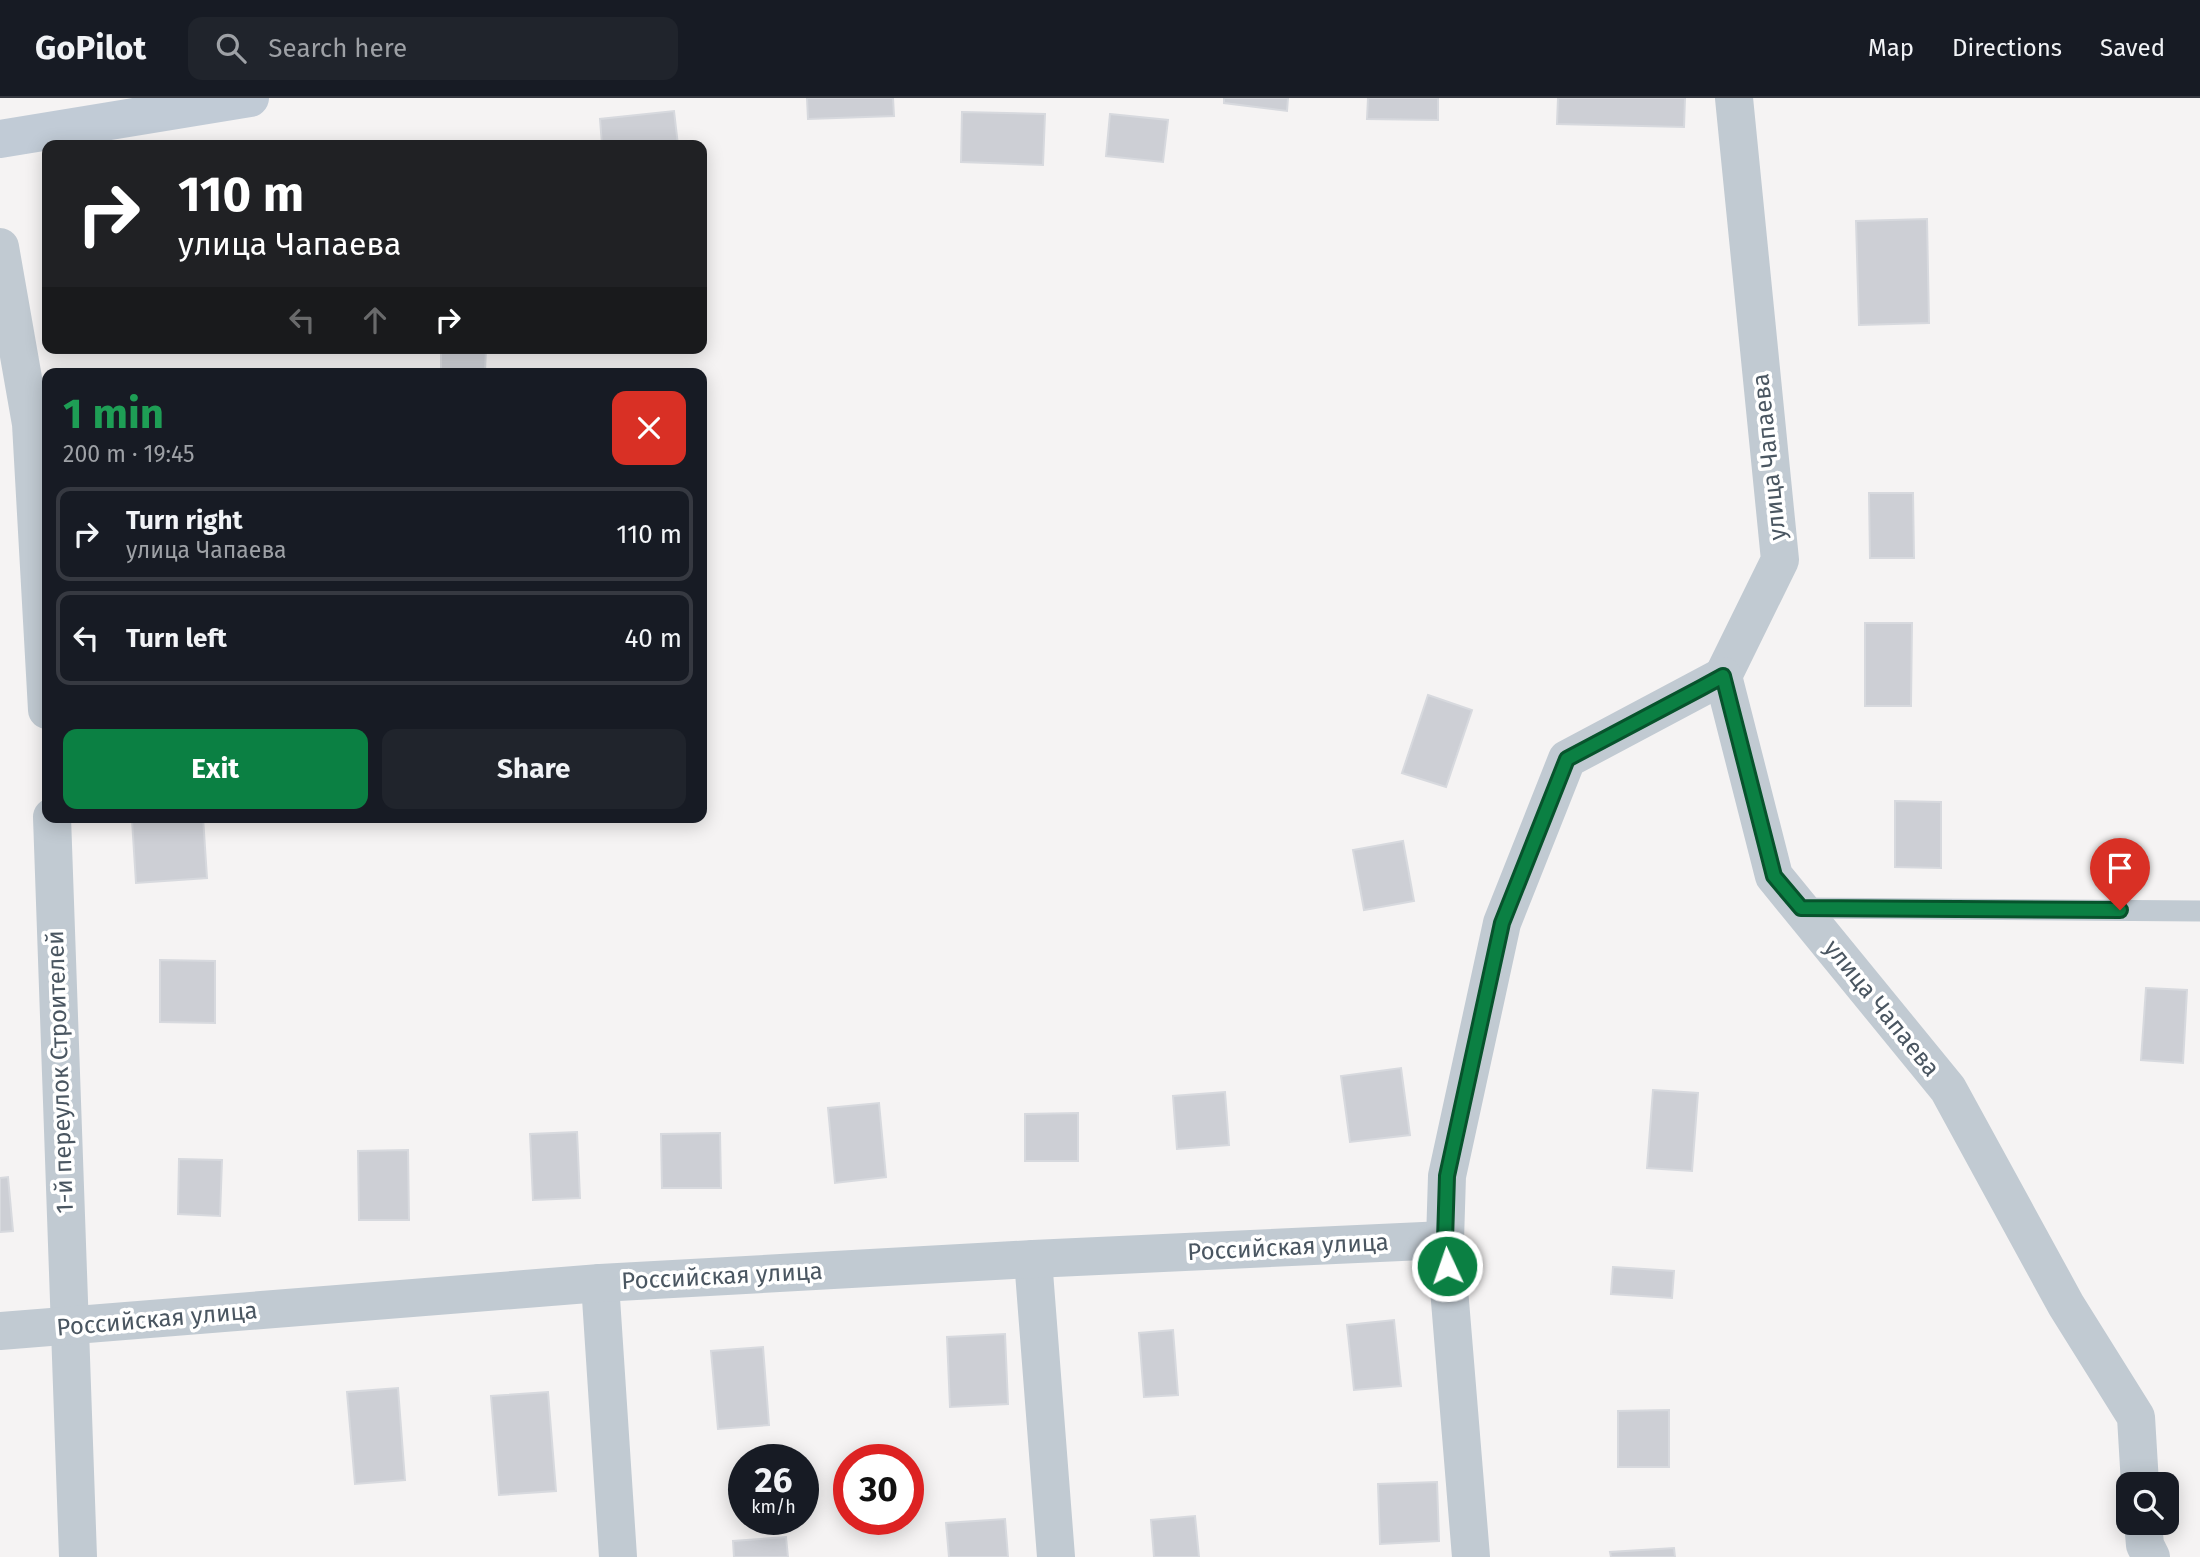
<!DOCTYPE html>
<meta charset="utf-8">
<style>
:root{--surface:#171b24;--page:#20242c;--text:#f1f3f6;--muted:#9ea1a6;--line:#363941;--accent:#0b8043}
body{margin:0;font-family:"Fira Sans",sans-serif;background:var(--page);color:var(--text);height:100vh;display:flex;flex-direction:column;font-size:26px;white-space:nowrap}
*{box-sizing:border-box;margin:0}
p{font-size:23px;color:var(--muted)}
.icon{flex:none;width:38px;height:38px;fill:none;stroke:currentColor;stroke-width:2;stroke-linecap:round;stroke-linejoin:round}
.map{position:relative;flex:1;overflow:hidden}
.panel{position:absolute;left:42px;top:270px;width:665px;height:455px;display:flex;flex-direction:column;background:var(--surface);border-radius:14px;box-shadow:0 4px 18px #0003}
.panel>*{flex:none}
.hud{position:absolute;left:42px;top:42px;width:665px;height:214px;border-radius:14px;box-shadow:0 4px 18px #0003;background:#202124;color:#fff;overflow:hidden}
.tools{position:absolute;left:2116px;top:1374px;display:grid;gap:14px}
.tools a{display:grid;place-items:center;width:63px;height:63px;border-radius:14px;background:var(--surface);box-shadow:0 4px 18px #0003;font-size:35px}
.speed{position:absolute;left:728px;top:1346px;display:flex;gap:14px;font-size:35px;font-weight:700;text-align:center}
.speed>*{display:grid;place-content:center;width:91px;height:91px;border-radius:50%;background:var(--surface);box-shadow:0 4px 18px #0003;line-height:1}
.speed small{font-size:18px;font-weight:400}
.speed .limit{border:10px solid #d22;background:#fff;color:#111}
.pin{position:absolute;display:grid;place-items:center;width:60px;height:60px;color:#fff;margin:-72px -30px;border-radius:50% 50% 50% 0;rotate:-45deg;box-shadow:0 0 7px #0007}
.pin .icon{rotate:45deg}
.me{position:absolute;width:77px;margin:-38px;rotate:357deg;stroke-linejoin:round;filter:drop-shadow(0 0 5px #0008)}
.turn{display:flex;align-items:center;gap:24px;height:147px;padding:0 21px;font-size:32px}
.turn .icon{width:91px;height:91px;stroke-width:2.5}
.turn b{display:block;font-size:49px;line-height:60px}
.lanes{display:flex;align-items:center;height:66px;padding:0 21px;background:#0003;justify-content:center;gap:35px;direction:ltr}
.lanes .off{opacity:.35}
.round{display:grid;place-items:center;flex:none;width:74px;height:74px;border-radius:14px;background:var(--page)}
.headline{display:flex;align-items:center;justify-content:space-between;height:119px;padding:0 21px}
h1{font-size:42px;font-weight:700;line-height:52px;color:#1e9e55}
.action{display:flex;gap:14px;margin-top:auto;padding:14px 21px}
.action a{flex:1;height:80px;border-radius:14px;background:var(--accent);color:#fff;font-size:28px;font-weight:700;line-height:80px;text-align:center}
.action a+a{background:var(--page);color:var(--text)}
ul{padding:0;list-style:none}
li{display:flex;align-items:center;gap:21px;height:94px;margin:0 14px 10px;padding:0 7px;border:4px solid var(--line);border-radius:14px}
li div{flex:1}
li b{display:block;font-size:26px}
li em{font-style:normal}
header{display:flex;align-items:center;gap:42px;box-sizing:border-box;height:98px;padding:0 35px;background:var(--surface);border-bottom:2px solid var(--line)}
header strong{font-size:33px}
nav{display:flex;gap:38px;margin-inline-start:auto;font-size:24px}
.search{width:490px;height:63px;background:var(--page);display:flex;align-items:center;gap:18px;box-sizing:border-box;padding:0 24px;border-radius:14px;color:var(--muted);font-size:26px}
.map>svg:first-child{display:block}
.building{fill:#cdcfd5;stroke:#d7d9de;stroke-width:2}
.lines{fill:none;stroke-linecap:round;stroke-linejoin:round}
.lane{stroke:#c1cad2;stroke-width:21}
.street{stroke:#c1cad2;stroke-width:38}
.secondary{stroke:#c1cbd6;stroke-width:38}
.route-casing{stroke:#07532c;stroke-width:18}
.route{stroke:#0b8043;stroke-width:12}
.labels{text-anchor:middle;stroke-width:7;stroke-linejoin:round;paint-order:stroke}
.street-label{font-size:24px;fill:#4a5661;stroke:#fff}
</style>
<header>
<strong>GoPilot</strong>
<div class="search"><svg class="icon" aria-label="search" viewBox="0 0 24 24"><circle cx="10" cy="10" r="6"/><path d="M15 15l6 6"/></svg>Search here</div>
<nav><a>Map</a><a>Directions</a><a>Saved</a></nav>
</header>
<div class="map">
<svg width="2200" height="1459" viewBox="0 0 2200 1459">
<rect width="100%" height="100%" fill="#f5f3f3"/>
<g class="building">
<polygon points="807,0 893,0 894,18 808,21"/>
<polygon points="1224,0 1288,0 1287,13 1224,5"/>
<polygon points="1368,0 1438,0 1438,22 1367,21"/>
<polygon points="1558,0 1685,0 1684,29 1557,26"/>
<polygon points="674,13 678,47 602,47 600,21"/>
<polygon points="962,14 1045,16 1043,67 961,64"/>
<polygon points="1110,16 1168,22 1163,64 1106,58"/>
<polygon points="1927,121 1929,225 1859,227 1856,123"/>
<polygon points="134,250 199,250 199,255 134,253"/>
<polygon points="441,250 486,250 485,275 441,275"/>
<polygon points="1869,395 1913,395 1914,460 1870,460"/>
<polygon points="1865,525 1912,525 1911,608 1865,608"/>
<polygon points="1428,597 1472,612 1446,689 1402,675"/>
<polygon points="1895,703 1941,704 1941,770 1895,769"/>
<polygon points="160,719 203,719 207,780 136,785 132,722"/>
<polygon points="1403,743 1414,803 1364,812 1353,752"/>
<polygon points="160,862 215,863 215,925 160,924"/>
<polygon points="2146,890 2187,892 2183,965 2141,962"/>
<polygon points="1401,970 1410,1037 1350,1044 1341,978"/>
<polygon points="1653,992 1698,995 1692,1073 1647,1070"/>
<polygon points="1225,994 1229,1047 1177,1051 1173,998"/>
<polygon points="879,1005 886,1079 835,1085 828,1010"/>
<polygon points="1078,1015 1078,1063 1025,1063 1025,1016"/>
<polygon points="577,1034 580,1100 533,1102 530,1036"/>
<polygon points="720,1035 721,1090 662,1090 661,1036"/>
<polygon points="408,1052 409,1122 359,1122 358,1053"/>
<polygon points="179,1061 222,1062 220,1118 178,1116"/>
<polygon points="8,1079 13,1133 0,1134 0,1080"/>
<polygon points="1613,1169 1674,1173 1672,1200 1611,1196"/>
<polygon points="1394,1222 1401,1288 1354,1292 1347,1227"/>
<polygon points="1173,1232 1178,1297 1144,1299 1139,1235"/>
<polygon points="1005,1236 1008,1306 950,1309 947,1239"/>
<polygon points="763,1249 769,1327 718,1331 711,1253"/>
<polygon points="398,1290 405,1382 355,1386 347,1294"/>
<polygon points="548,1294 556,1393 499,1397 491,1298"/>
<polygon points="1669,1312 1669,1369 1618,1369 1618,1313"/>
<polygon points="1437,1384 1439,1443 1380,1446 1378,1386"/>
<polygon points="1195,1418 1199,1459 1154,1459 1151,1422"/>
<polygon points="1005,1421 1008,1459 949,1459 946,1425"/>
<polygon points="786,1439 788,1459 734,1459 733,1443"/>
<polygon points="1674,1450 1675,1459 1611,1459 1610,1454"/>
</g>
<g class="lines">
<polyline class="lane" points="1801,810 2200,813"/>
<g class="street">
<polyline points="1734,0 1780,462 1723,578 1774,778 1948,991 2066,1207 2136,1319 2140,1386"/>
<polyline points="0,149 31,326 47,612"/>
<polyline points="52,719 78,1459"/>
<polyline points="1033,1161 1056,1459"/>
<polyline points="600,1185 618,1459"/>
<polyline points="0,1233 600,1185 1033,1161 1445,1142"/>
<polyline points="2143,1424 2145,1447 2151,1459"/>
<polyline points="1471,1459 1445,1142 1447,1078 1502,825 1567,661 1723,578"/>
</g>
<polyline class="secondary" points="0,41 250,0"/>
</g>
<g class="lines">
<g class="route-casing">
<polyline id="route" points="1447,1168 1445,1142 1447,1078 1502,825 1567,661 1701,590 1723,578 1774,778 1801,810 2120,812"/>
</g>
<use href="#route" class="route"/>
</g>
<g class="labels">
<g class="street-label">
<text transform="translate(1769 359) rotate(-96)" y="8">улица Чапаева</text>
<text transform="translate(1882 910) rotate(51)" y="8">улица Чапаева</text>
<text transform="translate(60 974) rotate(-92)" y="8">1-й переулок Строителей</text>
<text transform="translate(1288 1149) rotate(-3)" y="8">Российская улица</text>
<text transform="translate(722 1178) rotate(-3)" y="8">Российская улица</text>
<text transform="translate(157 1221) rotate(-5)" y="8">Российская улица</text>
</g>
</g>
</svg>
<div class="tools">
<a><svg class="icon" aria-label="search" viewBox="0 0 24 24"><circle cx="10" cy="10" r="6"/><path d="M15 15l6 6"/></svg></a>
</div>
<div class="speed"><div>26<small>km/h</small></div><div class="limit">30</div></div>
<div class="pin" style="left:2120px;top:812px;background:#d93025"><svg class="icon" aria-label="arrive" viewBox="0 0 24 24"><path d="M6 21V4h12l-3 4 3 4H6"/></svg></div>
<svg class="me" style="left:1447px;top:1168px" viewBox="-20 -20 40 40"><circle r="17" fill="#0b8043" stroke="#fff" stroke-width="3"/><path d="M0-11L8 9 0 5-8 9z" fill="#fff"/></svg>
<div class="hud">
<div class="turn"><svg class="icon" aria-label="right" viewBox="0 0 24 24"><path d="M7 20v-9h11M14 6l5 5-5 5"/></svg><div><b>110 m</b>улица Чапаева</div></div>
<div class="lanes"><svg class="icon off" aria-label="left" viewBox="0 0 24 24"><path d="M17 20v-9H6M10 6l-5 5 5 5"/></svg><svg class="icon off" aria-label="ahead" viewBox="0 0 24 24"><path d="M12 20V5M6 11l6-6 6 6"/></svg><svg class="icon" aria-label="right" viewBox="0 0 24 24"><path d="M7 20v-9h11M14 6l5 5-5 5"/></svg></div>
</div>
<section class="panel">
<div class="headline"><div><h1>1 min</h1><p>200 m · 19:45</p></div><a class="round" style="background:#d93025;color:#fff"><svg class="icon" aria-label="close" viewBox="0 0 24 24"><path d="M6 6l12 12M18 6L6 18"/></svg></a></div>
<ul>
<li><svg class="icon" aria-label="right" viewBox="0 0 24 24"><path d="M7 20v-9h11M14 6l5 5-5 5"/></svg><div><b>Turn right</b><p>улица Чапаева</p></div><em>110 m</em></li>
<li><svg class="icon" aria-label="left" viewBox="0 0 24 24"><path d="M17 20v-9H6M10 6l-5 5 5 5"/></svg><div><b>Turn left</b></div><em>40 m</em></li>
</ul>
<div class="action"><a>Exit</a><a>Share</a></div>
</section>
</div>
